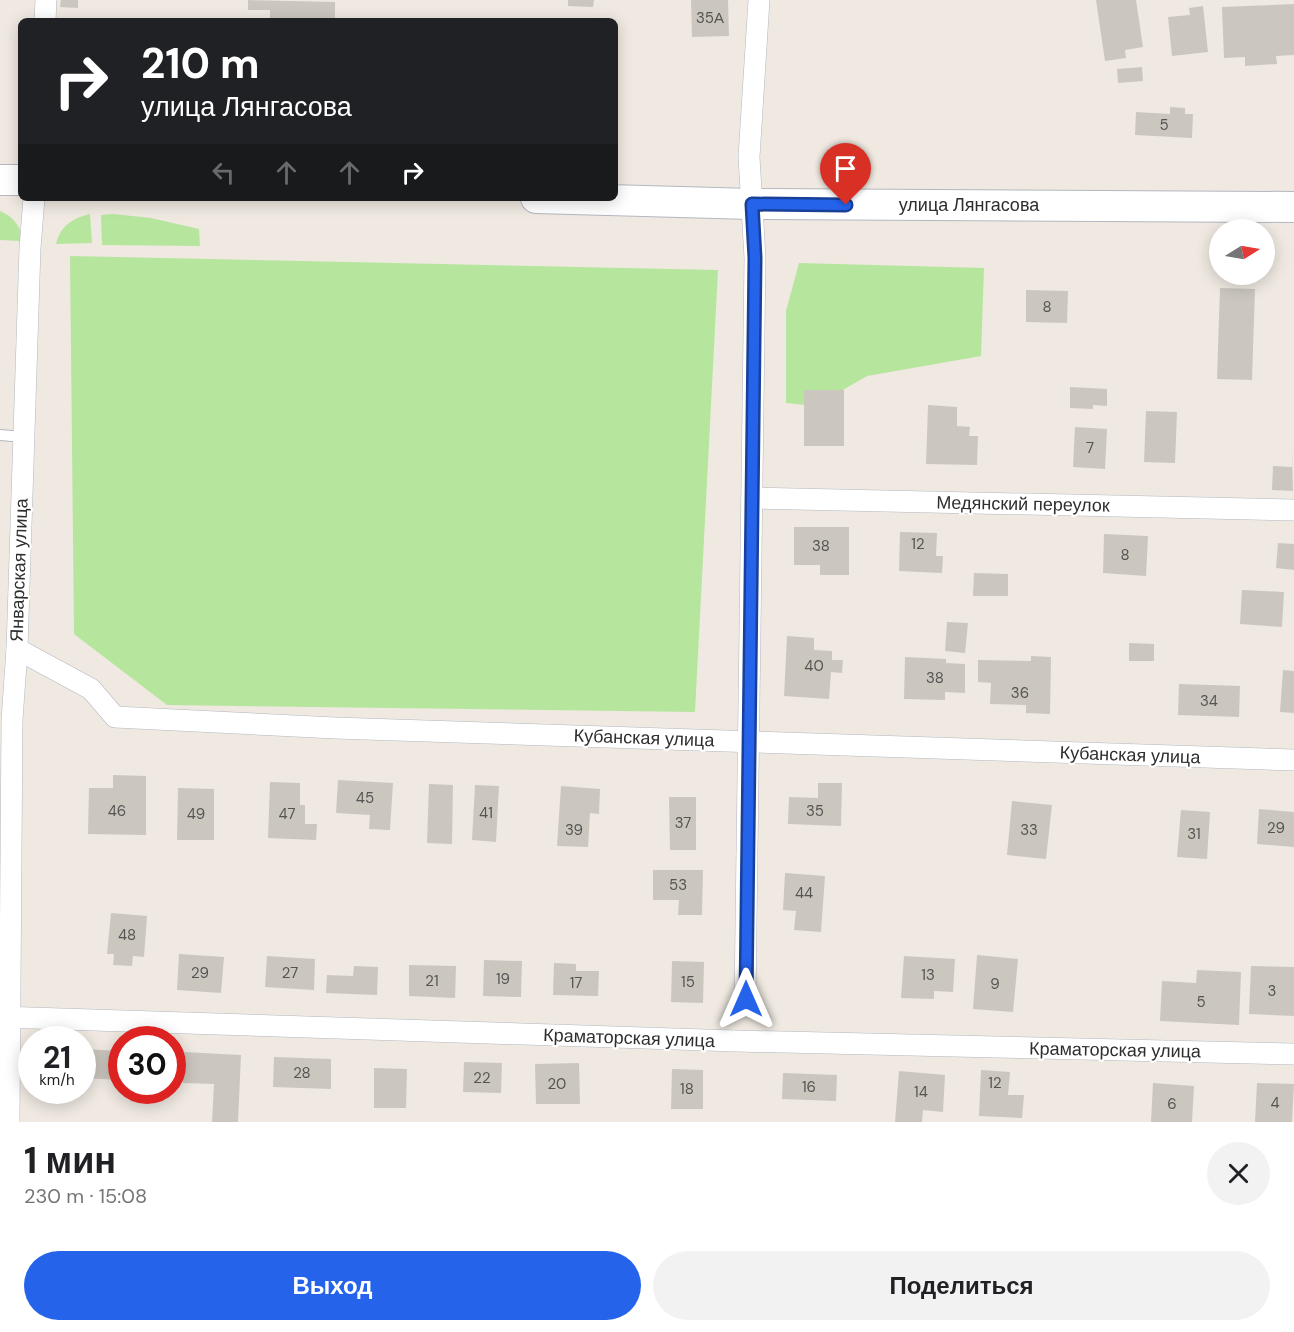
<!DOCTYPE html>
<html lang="ru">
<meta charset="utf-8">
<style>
:root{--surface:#fff;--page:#f2f2f2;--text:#202124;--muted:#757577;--accent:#2563eb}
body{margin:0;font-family:"DM Sans",sans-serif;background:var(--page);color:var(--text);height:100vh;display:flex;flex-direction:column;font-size:22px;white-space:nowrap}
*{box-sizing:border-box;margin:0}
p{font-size:20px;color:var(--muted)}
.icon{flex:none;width:33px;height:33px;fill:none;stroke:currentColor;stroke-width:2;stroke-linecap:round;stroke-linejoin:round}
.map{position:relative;height:1122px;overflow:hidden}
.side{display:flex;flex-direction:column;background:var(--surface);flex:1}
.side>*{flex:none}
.banner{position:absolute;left:18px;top:18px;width:600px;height:183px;border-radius:9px;box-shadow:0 3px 15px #0003;background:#202124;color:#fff;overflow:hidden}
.needle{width:39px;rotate:79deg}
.buttons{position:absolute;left:1209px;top:219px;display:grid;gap:12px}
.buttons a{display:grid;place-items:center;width:66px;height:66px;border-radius:50%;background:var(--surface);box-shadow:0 3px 15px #0003;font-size:30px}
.speed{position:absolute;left:18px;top:1026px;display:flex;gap:12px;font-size:30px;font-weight:700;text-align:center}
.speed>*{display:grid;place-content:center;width:78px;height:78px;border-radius:50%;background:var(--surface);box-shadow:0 3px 15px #0003;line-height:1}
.speed small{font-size:15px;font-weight:400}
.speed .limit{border:9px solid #d22;background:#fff;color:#111}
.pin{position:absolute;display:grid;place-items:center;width:51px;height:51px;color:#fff;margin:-62px -26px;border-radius:50% 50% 50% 0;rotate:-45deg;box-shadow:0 0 6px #0007}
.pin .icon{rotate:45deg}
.me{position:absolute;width:66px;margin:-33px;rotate:0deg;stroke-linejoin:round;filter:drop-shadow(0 0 4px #0008)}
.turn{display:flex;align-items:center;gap:21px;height:126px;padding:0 24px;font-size:27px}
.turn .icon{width:78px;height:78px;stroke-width:2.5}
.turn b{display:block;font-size:42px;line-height:51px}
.lanes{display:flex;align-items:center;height:57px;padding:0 24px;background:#0003;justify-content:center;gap:30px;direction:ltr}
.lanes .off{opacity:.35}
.round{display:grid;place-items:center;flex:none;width:63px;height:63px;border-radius:32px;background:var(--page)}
.headline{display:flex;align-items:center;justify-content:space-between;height:102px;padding:0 24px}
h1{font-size:36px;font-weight:700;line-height:45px}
.action{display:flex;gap:12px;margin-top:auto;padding:12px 24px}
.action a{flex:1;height:69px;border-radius:36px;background:var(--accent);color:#fff;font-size:24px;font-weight:700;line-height:69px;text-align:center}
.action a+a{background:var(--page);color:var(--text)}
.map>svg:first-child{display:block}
.green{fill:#b6e59e}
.building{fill:#cbc7bf}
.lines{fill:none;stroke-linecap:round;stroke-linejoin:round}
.service-casing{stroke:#b4b7c1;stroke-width:12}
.minor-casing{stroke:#b4b7c1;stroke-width:22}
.secondary-casing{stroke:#b4b7c1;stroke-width:32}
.service{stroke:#fff;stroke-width:10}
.minor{stroke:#fff;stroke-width:21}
.secondary{stroke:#fff;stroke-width:30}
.route-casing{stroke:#184099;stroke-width:15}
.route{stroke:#2563eb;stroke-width:10}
.labels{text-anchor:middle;stroke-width:4.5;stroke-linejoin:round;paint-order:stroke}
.number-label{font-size:15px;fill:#555452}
.street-label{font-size:18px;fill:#2e2e2e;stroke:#fff}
</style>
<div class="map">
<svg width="1294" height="1122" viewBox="0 0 1294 1122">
<rect width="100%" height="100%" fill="#efe9e1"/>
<g class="green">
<path d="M0,211c12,5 23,16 21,30l-21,-1z"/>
<path d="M90,214l2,29 -36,1c4,-18 17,-26 34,-30z"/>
<polygon points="113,214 151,218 199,229 200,246 102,245 101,215"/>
<polygon points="70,256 718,270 695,712 167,705 74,634"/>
<polygon points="799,263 984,268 981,356 867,376 815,406 786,403 786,311"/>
</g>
<g class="building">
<polygon points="61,0 78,0 78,8 60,7"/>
<polygon points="248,0 335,2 335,21 270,21 270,10 248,10"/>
<polygon points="568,0 594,0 593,7 568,6"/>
<polygon points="691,0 728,0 729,36 692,37"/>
<polygon points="1096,0 1136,0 1143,47 1125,50 1126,58 1105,61"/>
<polygon points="1294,4 1294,55 1276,56 1277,64 1245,66 1245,57 1224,58 1222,7"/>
<polygon points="1203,6 1208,52 1172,56 1168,17 1190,15 1189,8"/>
<polygon points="1142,67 1143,81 1118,83 1117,69"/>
<polygon points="1170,107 1185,108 1185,114 1193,114 1192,138 1135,135 1136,112 1170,114"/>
<polygon points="1220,288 1255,289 1252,380 1217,379"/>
<polygon points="1026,290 1068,291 1067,323 1026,322"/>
<polygon points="1070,387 1107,389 1107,406 1093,405 1093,409 1070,408"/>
<rect x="804" y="390" width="40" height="56"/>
<polygon points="928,405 957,407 957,426 970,427 969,436 978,436 977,465 926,464"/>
<polygon points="1146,411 1177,412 1175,463 1144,462"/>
<polygon points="1075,427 1107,429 1105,469 1073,467"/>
<polygon points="1292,454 1293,491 1272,490 1273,466 1292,467"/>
<polygon points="794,527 849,527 849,575 820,575 820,565 794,565"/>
<polygon points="900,532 937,533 936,556 943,556 942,573 899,571"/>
<polygon points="1104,534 1148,536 1146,576 1103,573"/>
<polygon points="1278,543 1294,544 1294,570 1276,568"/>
<polygon points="974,573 1008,574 1008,596 973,596"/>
<polygon points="1242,590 1284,592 1282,627 1240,624"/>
<polygon points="947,622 968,623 965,653 945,651"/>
<polygon points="787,636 814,638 814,650 832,651 832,660 843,660 842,673 831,672 829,699 784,696"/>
<polygon points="1129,643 1154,644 1154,661 1129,661"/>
<polygon points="1031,656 1051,657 1050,714 1026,713 1026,705 990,704 991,683 978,682 978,660 1031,661"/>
<polygon points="905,657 946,659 946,663 965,664 965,693 945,692 945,700 904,699"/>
<polygon points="1283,670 1294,671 1294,713 1280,712"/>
<polygon points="1179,684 1240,686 1239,717 1178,715"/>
<polygon points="113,775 146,776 146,835 88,834 89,788 113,788"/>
<polygon points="338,780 393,783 390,830 369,829 370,815 336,813"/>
<polygon points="270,782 300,783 300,805 305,805 305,824 317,824 316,840 268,838"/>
<polygon points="818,783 842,783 841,826 788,824 789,797 818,798"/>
<polygon points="429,784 453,785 452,844 427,843"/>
<polygon points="475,785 499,786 496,842 472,840"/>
<polygon points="561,786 600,789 599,814 590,813 588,847 557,846"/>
<polygon points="178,788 214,789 214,840 177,840"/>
<polygon points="669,797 696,797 696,850 670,850"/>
<polygon points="1012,801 1052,805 1046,859 1007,855"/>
<polygon points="1259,809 1294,812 1294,847 1257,844"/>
<polygon points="1181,810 1210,812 1207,859 1177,857"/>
<polygon points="653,870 703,870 702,915 678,915 679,900 653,900"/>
<polygon points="785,873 825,876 821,932 794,930 796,911 783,910"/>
<polygon points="111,913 147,916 144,957 133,956 132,966 113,965 114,954 107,954"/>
<polygon points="179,954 224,957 221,993 177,990"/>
<polygon points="977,955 1018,959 1013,1012 973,1009"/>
<polygon points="267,956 315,959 314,990 265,987"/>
<polygon points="904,956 955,959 953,992 934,991 934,999 901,998"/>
<polygon points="484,960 522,961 521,997 483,996"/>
<polygon points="672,961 704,962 703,1003 671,1002"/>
<polygon points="554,963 576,964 576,971 599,971 598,996 553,995"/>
<polygon points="409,965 456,966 455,998 409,996"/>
<polygon points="354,966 378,967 377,995 326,993 327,975 353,976"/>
<polygon points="1251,966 1294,967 1294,1016 1249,1014"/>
<polygon points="1197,970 1241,972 1239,1025 1160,1021 1162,981 1196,983"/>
<polygon points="82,1049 122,1051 122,1080 82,1078"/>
<polygon points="184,1052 241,1055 238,1122 212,1122 214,1084 183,1083"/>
<polygon points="274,1057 331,1059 331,1089 273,1087"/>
<polygon points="464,1062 502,1063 501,1093 463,1092"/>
<polygon points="579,1063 580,1104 536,1104 535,1064"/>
<polygon points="374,1068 407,1069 406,1108 374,1108"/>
<polygon points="672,1069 703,1070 703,1109 671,1109"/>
<polygon points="981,1070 1010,1072 1008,1095 1024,1095 1022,1118 979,1116"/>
<polygon points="899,1071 945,1075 943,1112 923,1110 922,1122 895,1122"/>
<polygon points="783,1073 837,1075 836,1101 782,1099"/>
<polygon points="1153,1083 1194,1086 1192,1122 1151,1122"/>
<polygon points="1257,1083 1294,1084 1292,1122 1255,1122"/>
</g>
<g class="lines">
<g class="service-casing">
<polyline id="service" points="0,435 23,437"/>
</g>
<g class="minor-casing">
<g id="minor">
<polyline points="45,21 46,0"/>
<polyline points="752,498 1294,510"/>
<polyline points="17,649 91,689 115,717 335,728 1294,760"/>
<polyline points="745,999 755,258 749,157 759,0"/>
<polyline points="0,1017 736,1041 1294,1054"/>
<polyline points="9,1122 12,720 17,649 30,248 34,198"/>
</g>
</g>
<g class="secondary-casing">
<g id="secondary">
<polyline points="0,180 21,180"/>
<polyline points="536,198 752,204 1294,207"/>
</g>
</g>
<use href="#service" class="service"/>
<use href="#minor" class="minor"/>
<use href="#secondary" class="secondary"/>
</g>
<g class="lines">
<g class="route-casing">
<polyline id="route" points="746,999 755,258 752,204 846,205"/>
</g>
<use href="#route" class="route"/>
</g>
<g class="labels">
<g class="number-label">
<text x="710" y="23">35А</text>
<text x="1164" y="130">5</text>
<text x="1047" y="312">8</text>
<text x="1090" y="453">7</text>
<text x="918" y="549">12</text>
<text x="821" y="551">38</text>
<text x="1125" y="560">8</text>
<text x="814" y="671">40</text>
<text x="935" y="683">38</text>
<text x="1020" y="698">36</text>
<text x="1209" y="706">34</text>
<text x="365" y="803">45</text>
<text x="117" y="816">46</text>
<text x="815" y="816">35</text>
<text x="486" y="818">41</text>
<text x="196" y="819">49</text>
<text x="287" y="819">47</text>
<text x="683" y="828">37</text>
<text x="1276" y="833">29</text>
<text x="574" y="835">39</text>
<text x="1029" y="835">33</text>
<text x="1194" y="839">31</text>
<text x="678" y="890">53</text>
<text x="804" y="898">44</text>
<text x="127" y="940">48</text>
<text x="200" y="978">29</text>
<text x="290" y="978">27</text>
<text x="928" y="980">13</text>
<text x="503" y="984">19</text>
<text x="432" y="986">21</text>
<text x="688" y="987">15</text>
<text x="576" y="988">17</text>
<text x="995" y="989">9</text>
<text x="1272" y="996">3</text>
<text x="1201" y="1007">5</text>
<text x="302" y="1078">28</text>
<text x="482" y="1083">22</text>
<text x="995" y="1088">12</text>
<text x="557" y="1089">20</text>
<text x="809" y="1092">16</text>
<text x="687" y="1094">18</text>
<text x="921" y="1097">14</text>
<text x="1275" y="1108">4</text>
<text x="1172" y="1109">6</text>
</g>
<g class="street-label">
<text x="969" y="211">улица Лянгасова</text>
<text transform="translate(1023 504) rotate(1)" y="6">Медянский переулок</text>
<text transform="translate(19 570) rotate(-88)" y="6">Январская улица</text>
<text transform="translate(644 738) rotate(2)" y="6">Кубанская улица</text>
<text transform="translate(1130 755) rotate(2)" y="6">Кубанская улица</text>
<text transform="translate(629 1038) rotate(2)" y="6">Краматорская улица</text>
<text transform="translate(1115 1050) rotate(1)" y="6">Краматорская улица</text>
</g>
</g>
</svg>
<div class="buttons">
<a><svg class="needle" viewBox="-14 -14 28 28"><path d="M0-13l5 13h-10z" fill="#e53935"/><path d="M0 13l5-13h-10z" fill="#757577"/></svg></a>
</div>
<div class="speed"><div>21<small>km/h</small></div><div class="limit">30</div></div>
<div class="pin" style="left:846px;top:205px;background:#d93025"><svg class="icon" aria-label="arrive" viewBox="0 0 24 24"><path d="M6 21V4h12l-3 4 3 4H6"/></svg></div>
<svg class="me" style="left:746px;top:999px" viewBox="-20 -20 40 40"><path d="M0-17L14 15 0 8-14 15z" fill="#2563eb" stroke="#fff" stroke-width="4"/></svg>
<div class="banner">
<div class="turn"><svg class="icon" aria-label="right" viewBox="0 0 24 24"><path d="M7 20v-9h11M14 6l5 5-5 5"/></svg><div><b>210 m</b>улица Лянгасова</div></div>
<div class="lanes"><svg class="icon off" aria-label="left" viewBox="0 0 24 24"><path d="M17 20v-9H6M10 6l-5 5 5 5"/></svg><svg class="icon off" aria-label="ahead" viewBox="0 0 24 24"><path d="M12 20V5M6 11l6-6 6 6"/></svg><svg class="icon off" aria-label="ahead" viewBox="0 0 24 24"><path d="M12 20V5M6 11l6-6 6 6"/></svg><svg class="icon" aria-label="right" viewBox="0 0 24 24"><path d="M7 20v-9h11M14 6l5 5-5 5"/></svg></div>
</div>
</div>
<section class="side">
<div class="headline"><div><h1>1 мин</h1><p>230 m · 15:08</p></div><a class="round"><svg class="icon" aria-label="close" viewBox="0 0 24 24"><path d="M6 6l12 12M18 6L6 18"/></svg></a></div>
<div class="action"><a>Выход</a><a>Поделиться</a></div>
</section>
